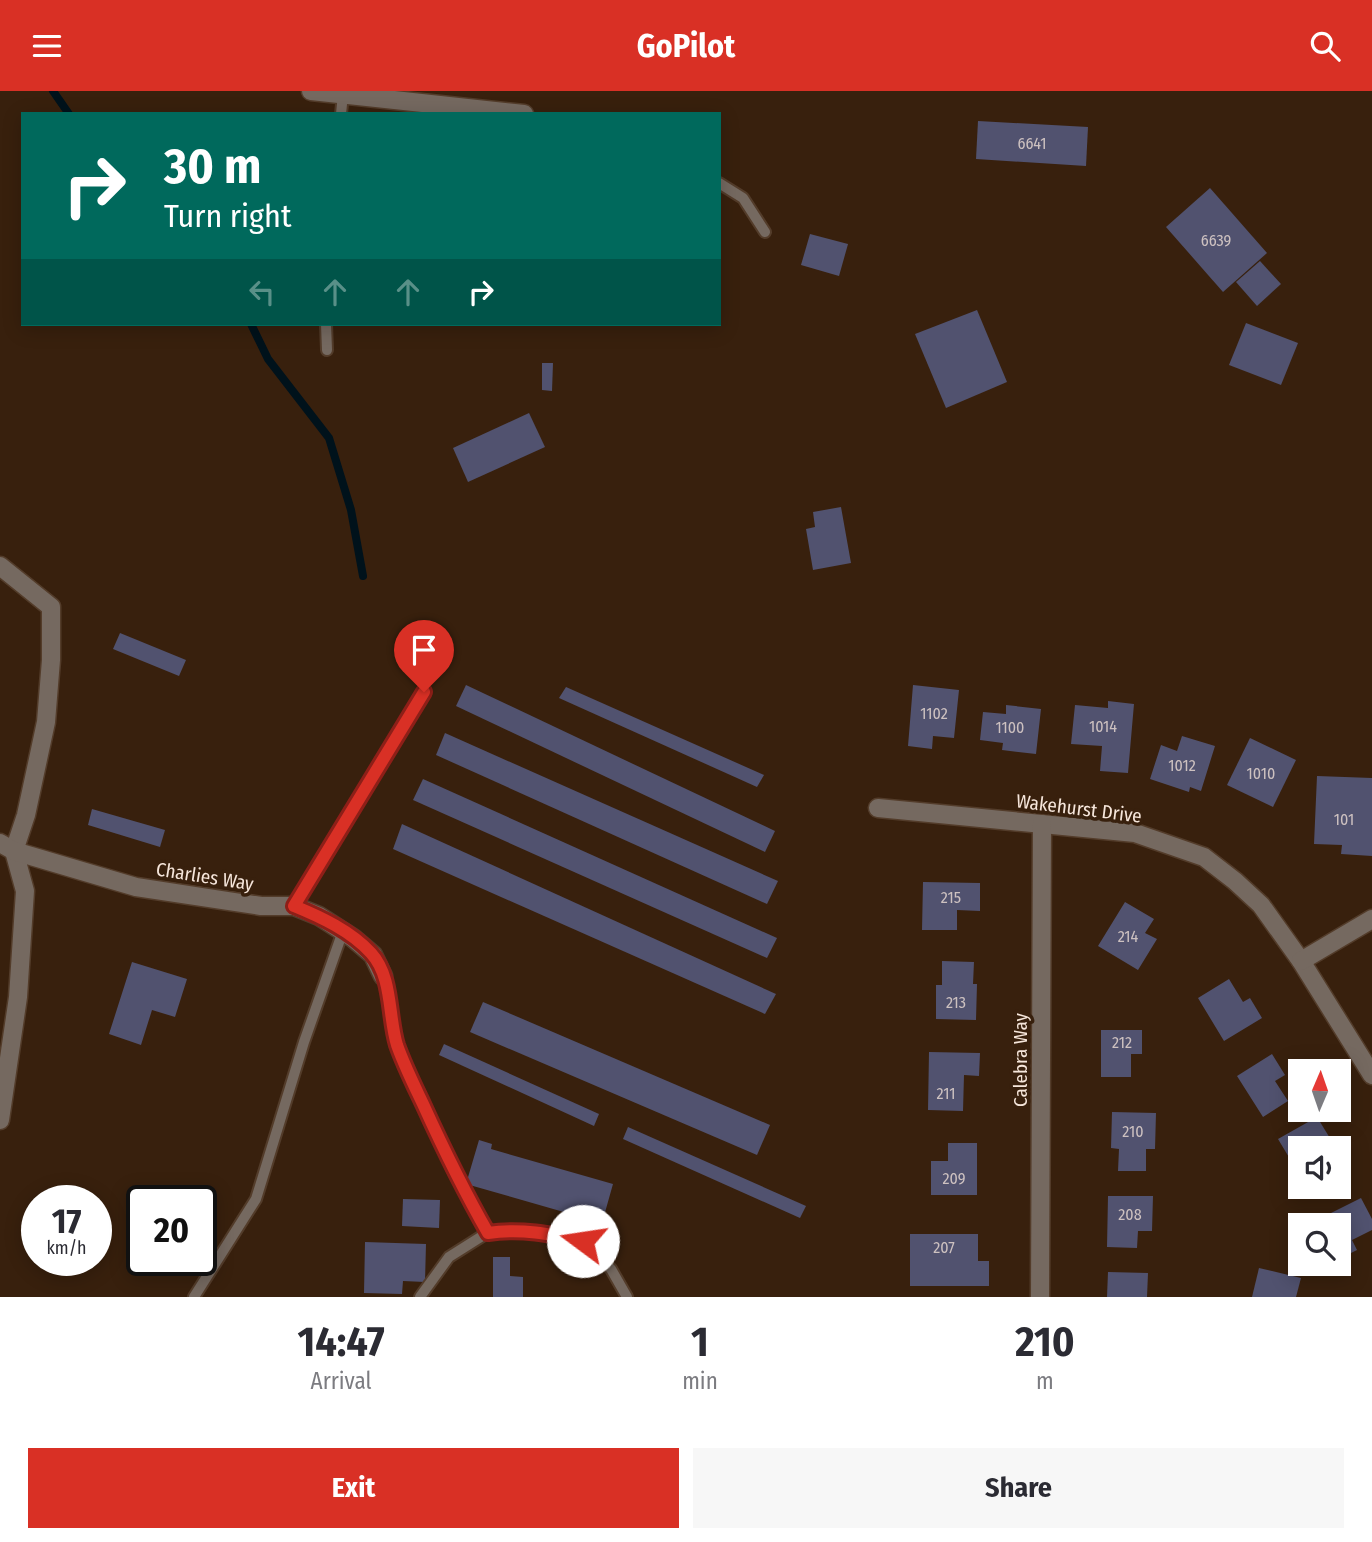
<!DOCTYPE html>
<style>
:root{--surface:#fff;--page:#f7f7f7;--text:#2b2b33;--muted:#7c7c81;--accent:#d93025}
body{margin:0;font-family:"Fira Sans Condensed",sans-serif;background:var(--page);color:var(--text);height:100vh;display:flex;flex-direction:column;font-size:26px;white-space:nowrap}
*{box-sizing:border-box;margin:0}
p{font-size:23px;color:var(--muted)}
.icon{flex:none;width:38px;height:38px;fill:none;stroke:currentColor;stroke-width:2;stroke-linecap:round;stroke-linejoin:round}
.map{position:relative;height:1206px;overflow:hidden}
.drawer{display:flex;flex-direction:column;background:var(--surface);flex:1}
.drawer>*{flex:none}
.top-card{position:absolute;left:21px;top:21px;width:700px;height:214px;border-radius:0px;box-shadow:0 4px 18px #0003;background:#00695c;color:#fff;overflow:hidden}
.needle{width:46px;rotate:2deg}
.buttons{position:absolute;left:1288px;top:968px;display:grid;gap:14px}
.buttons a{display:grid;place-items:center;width:63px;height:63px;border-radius:0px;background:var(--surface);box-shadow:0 4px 18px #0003;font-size:35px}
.speed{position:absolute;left:21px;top:1094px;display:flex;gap:14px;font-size:35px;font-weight:700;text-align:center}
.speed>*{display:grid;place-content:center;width:91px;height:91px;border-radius:50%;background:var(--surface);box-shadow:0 4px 18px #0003;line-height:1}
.speed small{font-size:18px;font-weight:400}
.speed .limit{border:4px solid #111;border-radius:10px;background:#fff;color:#111}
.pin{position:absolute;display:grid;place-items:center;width:60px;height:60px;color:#fff;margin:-72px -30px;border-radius:50% 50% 50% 0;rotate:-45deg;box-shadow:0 0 7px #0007}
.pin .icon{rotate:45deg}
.me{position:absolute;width:77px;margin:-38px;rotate:284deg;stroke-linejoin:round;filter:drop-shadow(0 0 5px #0008)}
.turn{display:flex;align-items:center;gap:24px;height:147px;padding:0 28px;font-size:32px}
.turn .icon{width:91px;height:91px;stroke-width:2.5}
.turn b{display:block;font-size:49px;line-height:60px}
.lanes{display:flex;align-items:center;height:66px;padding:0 28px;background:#0003;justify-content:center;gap:35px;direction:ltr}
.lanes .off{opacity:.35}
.eta{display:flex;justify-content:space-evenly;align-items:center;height:119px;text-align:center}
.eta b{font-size:42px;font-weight:700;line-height:49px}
.button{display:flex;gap:14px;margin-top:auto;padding:14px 28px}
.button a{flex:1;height:80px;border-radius:0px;background:var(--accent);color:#fff;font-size:28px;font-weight:700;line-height:80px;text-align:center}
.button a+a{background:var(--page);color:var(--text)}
header{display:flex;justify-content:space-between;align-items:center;height:91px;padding:0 28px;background:var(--accent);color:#fff;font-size:32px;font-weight:700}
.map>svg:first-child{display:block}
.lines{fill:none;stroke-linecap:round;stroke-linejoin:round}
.stream{stroke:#00121b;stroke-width:8}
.building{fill:#51526f}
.lane-casing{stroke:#533c2a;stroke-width:14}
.street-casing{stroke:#533c2a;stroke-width:21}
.lane{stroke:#756960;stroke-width:10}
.street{stroke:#756960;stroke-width:18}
.route-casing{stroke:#8d1f18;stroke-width:18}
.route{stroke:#d93025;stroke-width:12}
.labels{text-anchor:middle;stroke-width:7;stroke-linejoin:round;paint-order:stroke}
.number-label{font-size:16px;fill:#cdc1c0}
.street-label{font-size:19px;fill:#f6e6db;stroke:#38200d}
</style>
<header><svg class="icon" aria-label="menu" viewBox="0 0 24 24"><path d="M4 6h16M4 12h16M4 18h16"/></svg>GoPilot<svg class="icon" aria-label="search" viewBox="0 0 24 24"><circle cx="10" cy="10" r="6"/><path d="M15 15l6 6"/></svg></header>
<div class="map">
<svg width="1372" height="1206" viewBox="0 0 1372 1206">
<rect width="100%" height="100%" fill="#38200d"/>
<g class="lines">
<g class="stream">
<polyline points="53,0 69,23"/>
<polyline points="251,233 268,268 329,347 351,419 363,485"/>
</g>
</g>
<g class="building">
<polygon points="978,30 1088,36 1086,75 976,68"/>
<polygon points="1210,97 1267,162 1223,201 1166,136"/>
<polygon points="810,143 848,153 839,185 801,174"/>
<polygon points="1260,170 1281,193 1257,215 1236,191"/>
<polygon points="977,219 1007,291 946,317 915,243"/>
<polygon points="1246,232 1298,252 1281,294 1229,274"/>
<polygon points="542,272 553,272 552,300 542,299"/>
<polygon points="529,322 545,356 468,391 453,357"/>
<polygon points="841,416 851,472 813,479 806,438 815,436 813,421"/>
<polygon points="120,542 186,569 179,585 113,558"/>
<polygon points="466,594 775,740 765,761 456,615"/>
<polygon points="913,594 959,599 954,647 933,645 932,658 908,655"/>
<polygon points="566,596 764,684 757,696 559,607"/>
<polygon points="1108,610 1134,613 1128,682 1100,680 1102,655 1071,653 1075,614 1108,617"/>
<polygon points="1006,614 1041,618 1036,663 1002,659 1003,652 980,649 983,621 1006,623"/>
<polygon points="445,642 778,790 767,813 436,664"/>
<polygon points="1182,645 1215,655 1201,700 1190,696 1189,701 1150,688 1161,654 1177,660"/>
<polygon points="1250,647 1296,669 1273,716 1227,694"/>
<polygon points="1317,685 1372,687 1372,765 1341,763 1342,754 1314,753"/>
<polygon points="423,688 777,847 767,867 413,709"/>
<polygon points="92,718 165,739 160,756 88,734"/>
<polygon points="402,733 776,903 765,923 393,758"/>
<polygon points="923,791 980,792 980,820 957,819 957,839 922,839"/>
<polygon points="1125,811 1154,828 1145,842 1157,848 1138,879 1098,855"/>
<polygon points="942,870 974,871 973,893 977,893 976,929 936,928 936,894 942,894"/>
<polygon points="132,871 187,888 175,926 152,919 141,954 109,943"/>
<polygon points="1229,888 1243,911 1250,907 1262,927 1224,950 1198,907"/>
<polygon points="483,911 770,1034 757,1064 470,941"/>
<polygon points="1101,939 1142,939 1142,963 1131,963 1131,986 1101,986"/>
<polygon points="444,953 599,1023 594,1035 439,964"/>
<polygon points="929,961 980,962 979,985 964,984 963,1020 928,1019"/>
<polygon points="1272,963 1285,984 1275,990 1288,1010 1263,1026 1237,985"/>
<polygon points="1112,1021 1156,1022 1155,1058 1146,1058 1146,1080 1118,1080 1119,1058 1111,1057"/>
<polygon points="1317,1026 1336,1057 1300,1057 1300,1076 1296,1078 1278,1048"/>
<polygon points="628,1036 806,1115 800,1127 623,1048"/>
<polygon points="479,1049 492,1053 491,1058 613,1093 602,1132 466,1093"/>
<polygon points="948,1052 977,1052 977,1104 931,1104 931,1070 948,1070"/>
<polygon points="1108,1105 1153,1105 1152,1140 1138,1140 1137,1157 1107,1156"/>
<polygon points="1361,1107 1372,1128 1372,1139 1352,1149 1357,1159 1339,1168 1339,1134 1329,1134 1325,1125"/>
<polygon points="403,1108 440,1109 439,1137 402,1135"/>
<polygon points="910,1143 978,1143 978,1170 989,1170 989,1195 910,1195"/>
<polygon points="365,1151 426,1153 425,1191 403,1190 402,1203 364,1202"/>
<polygon points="493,1166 510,1166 510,1185 523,1186 523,1206 493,1206"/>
<polygon points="1259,1177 1301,1187 1296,1206 1252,1206"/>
<polygon points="1108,1181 1148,1182 1147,1206 1107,1206"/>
</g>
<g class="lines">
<g class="lane-casing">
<g id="lane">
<polyline points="341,23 343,3"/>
<polyline points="719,92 743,107 765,141"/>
<polyline points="326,233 327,259"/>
<polyline points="294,815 424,601"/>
<polyline points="383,885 397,953 452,1078 487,1142"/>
<polyline points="194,1206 256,1108 304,951 343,840"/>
<polyline points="420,1206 449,1166 487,1142 512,1139 547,1142 583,1150 611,1178 627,1206"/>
</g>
</g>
<g class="street-casing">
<g id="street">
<polyline points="311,0 524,23"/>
<polyline points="0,475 51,516 51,569 46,631 26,724 14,760 25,800 18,906 0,1029"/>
<polyline points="878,717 1135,742 1204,766 1235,790 1261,814 1301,870 1372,984"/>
<polyline points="0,752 14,760 136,796 261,815 294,815 319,825 353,847 373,864 383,885"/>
<polyline points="1301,870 1372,828"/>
<polyline points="1040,1206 1042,733"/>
</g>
</g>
<use href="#lane" class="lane"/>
<use href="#street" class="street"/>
</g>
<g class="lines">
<g class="route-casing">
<path id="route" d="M424,601l-130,214c27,11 57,25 77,47 22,24 17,63 26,92 7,20 17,40 26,59 20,44 41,87 65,129 33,-5 62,1 95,8"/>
</g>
<use href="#route" class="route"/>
</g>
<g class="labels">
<g class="number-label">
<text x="1032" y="58">6641</text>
<text x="1216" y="155">6639</text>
<text x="934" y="628">1102</text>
<text x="1103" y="641">1014</text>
<text x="1010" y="642">1100</text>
<text x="1182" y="680">1012</text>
<text x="1261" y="688">1010</text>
<text x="1344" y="734">101</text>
<text x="951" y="812">215</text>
<text x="1128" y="851">214</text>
<text x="956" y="917">213</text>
<text x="1122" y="957">212</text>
<text x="946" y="1008">211</text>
<text x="1133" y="1046">210</text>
<text x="954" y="1093">209</text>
<text x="1130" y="1129">208</text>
<text x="944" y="1162">207</text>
</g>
<g class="street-label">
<text transform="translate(1079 717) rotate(7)" y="7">Wakehurst Drive</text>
<text transform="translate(205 785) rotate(9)" y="7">Charlies Way</text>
<text transform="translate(1020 969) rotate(-90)" y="7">Calebra Way</text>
</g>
</g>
</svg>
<div class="buttons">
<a><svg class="needle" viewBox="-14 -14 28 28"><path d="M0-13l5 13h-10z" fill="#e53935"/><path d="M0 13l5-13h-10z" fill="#7c7c81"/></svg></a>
<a><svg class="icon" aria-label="sound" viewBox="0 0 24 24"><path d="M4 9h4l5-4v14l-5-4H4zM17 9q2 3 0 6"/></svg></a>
<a><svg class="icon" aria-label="search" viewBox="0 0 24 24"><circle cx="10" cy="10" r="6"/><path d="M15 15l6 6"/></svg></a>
</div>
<div class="speed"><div>17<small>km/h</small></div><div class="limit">20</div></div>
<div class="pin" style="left:424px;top:601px;background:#d93025"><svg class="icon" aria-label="arrive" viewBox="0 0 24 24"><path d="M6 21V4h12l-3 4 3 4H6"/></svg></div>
<svg class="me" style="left:583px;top:1150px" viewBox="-20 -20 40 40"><circle r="19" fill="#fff"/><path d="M0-13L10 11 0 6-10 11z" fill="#d93025"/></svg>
<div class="top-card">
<div class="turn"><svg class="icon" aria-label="right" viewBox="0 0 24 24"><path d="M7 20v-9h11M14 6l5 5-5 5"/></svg><div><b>30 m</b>Turn right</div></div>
<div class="lanes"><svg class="icon off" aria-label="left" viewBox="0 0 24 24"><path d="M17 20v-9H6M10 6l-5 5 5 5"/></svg><svg class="icon off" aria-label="ahead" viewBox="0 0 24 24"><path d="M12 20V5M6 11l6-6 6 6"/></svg><svg class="icon off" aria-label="ahead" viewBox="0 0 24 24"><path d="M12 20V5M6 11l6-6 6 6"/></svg><svg class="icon" aria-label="right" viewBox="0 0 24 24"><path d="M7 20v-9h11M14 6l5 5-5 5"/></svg></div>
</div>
</div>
<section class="drawer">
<div class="eta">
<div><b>14:47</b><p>Arrival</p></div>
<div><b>1</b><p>min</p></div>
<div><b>210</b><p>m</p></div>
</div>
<div class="button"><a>Exit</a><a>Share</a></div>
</section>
